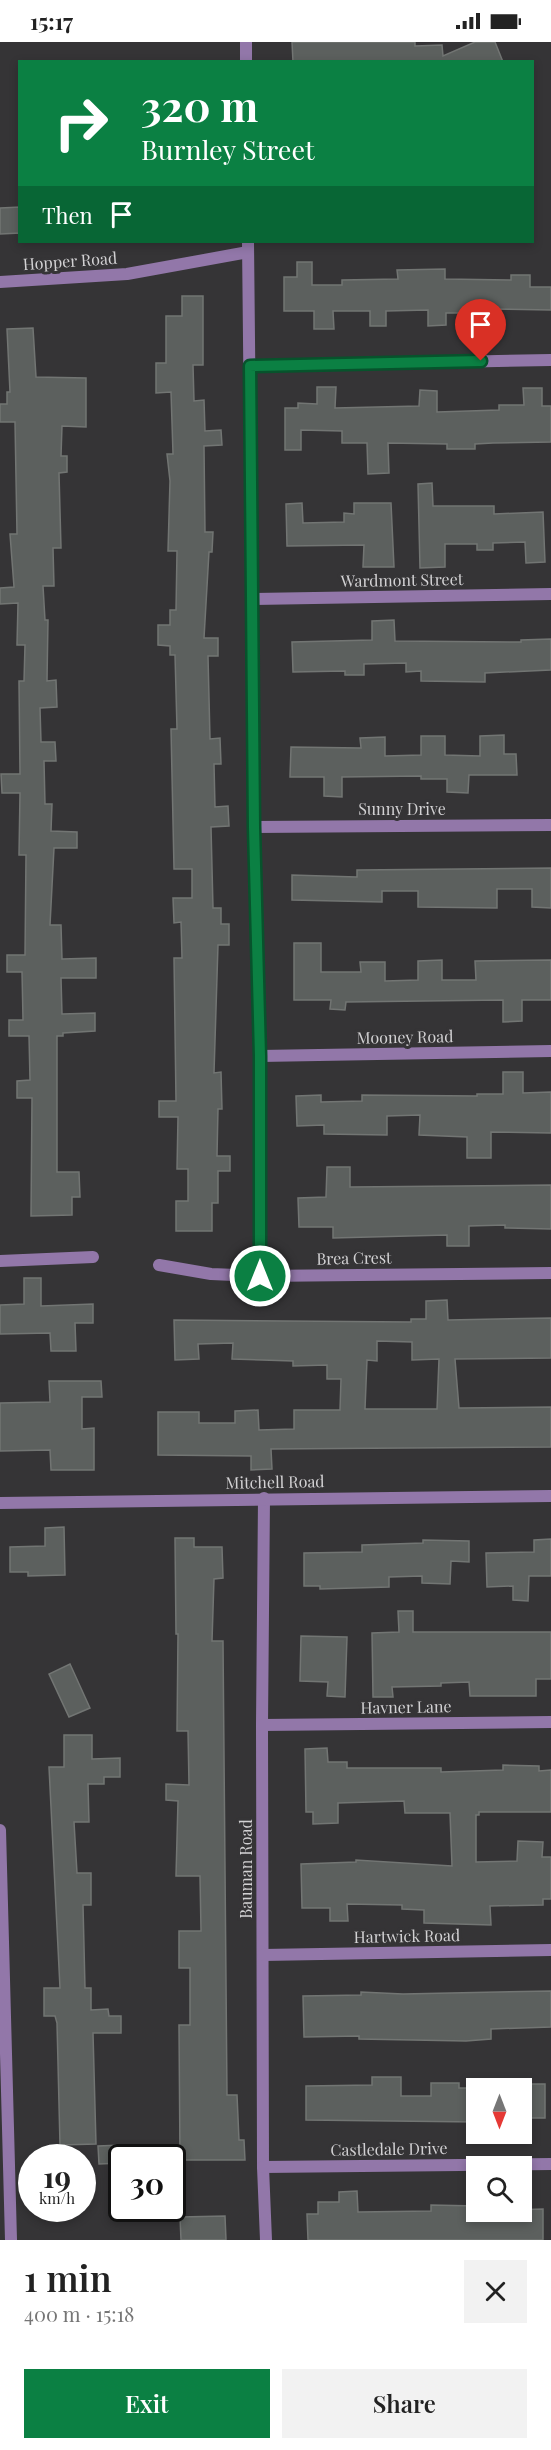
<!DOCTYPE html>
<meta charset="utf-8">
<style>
:root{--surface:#fff;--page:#f2f2f2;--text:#222;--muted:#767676;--accent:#0b8043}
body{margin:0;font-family:"Playfair Display",serif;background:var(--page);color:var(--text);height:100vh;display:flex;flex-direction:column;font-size:22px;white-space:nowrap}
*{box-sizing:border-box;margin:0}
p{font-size:20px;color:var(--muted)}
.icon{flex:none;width:33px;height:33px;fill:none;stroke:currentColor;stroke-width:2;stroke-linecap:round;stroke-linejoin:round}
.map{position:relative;height:2198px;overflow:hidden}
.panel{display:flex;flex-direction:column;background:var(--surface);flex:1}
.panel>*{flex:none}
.top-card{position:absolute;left:18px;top:18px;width:516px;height:183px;border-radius:0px;box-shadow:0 3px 9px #0003;background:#0b8043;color:#fff;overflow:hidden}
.needle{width:39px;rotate:180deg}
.tools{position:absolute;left:466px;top:2036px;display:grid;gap:12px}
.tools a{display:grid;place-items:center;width:66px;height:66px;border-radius:0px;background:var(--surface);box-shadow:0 3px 9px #0003;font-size:30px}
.speed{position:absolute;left:18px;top:2102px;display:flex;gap:12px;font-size:30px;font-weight:700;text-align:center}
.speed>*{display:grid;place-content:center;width:78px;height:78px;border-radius:50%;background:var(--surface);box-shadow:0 3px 9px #0003;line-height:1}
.speed small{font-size:15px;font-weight:400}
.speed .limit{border:3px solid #111;border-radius:9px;background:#fff;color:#111}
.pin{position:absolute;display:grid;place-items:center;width:51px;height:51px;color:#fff;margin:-62px -26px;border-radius:50% 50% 50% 0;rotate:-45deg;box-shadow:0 0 6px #0007}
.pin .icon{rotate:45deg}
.me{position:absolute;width:66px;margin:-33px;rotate:0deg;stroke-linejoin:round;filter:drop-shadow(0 0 4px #0008)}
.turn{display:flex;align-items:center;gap:21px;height:126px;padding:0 24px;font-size:27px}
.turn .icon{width:78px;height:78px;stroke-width:2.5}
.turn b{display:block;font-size:42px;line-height:51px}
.then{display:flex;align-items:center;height:57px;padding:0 24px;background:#0003;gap:12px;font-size:22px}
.round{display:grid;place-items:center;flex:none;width:63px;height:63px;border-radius:0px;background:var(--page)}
.head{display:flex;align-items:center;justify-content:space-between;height:102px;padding:0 24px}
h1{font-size:36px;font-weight:600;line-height:45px}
.primary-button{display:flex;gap:12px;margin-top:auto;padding:12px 24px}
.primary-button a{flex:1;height:69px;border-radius:0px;background:var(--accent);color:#fff;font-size:24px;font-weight:600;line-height:69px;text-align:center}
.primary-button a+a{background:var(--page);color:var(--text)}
.status{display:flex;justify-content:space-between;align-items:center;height:42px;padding:0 30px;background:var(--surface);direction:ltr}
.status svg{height:16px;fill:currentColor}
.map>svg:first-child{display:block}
.building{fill:#5c605e;stroke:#727573;stroke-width:1.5;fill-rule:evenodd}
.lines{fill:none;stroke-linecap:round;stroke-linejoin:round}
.minor{stroke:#9277a9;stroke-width:12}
.tertiary{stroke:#9277a9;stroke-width:12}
.route-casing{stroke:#07532c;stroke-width:15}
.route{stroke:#0b8043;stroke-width:10}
.labels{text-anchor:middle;stroke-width:6;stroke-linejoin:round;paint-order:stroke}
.street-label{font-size:16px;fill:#d2d1d3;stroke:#353436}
</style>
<div class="status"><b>15:17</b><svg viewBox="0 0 49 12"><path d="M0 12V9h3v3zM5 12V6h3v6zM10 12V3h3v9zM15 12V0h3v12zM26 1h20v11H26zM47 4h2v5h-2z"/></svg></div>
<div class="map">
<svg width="551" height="2198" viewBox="0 0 551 2198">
<rect width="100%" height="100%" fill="#353436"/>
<g class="building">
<polygon points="292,0 415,0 415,4 442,3 443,14 475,0 495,0 503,20 293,20"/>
<polygon points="20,165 20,191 0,192 0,166"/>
<polygon points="297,220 312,220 312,243 342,243 342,238 398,237 397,228 445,227 445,237 511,238 511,233 530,233 530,245 551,245 551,268 498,267 498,271 446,271 446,283 428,284 428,268 386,269 386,284 370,284 370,269 333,269 334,287 314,287 314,269 284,269 284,235 297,235"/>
<polygon points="182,254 203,254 203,323 193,323 194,359 204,358 205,389 221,388 222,403 204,404 205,490 213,490 212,510 209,510 204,596 218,596 218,614 208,614 210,697 220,696 221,722 214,722 215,765 228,764 229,784 211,785 213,866 221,866 221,882 229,882 229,903 218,903 214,1031 221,1030 222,1067 218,1067 217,1114 230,1114 230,1129 218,1129 218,1161 212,1161 212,1189 176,1189 176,1159 188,1159 188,1127 177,1127 178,1075 159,1075 159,1059 176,1059 174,916 182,916 181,880 174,881 173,856 192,856 192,827 174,827 171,687 177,687 175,613 170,613 170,604 158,603 158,583 170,583 170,568 176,568 177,509 168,509 170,439 167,412 173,412 171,350 156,351 156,321 166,321 166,274 182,274"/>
<polygon points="33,286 36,335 86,336 86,385 62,384 61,414 67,414 67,430 59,431 61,506 53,506 54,544 43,544 45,578 48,578 47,639 56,638 57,665 40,666 41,700 55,700 56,719 44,719 45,762 52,762 51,789 77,790 77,806 54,806 50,883 61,883 62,917 96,916 96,936 61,936 62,972 95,971 95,989 63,991 63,994 57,994 57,1130 79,1130 80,1155 72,1155 72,1173 31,1174 32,1056 17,1056 17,1039 30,1038 29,994 9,994 9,978 23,978 22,930 7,930 7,913 25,913 26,813 19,813 20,751 2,751 1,732 20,732 19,639 24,639 25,603 17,603 18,561 0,562 0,546 14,545 10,492 17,492 15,380 0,380 0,362 7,362 7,350 10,350 7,287"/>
<polygon points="317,345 336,345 335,366 419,364 420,348 437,349 437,370 499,368 499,363 524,363 523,346 542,346 542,364 551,364 551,400 493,401 475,402 475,407 447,407 447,402 388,401 389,431 368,432 367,401 342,401 342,389 301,388 301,408 285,408 285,366 298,366 298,361 317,362"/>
<polygon points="432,441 433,464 494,464 494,472 543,470 545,520 526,521 525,500 493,501 493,508 477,508 477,502 445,502 445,525 420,526 418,442"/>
<polygon points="302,461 303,481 344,480 344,471 354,472 354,461 391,461 394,525 363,525 364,503 287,504 286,462"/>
<polygon points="394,578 395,599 521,600 521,598 551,597 551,628 485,631 485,640 421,639 421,629 406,630 406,621 364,622 364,633 345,633 345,629 293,630 292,600 372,598 372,579"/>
<polygon points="504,693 504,712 516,712 517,733 469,733 468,751 447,750 447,737 421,737 421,734 342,735 342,755 324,754 324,735 290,735 291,705 361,706 360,696 385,695 385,714 421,713 421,694 445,694 445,713 480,714 480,694"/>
<polygon points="551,826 551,866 532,865 532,847 497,847 497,866 418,865 418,849 382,849 382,860 292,858 292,833 357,835 357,828"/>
<polygon points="294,901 321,901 321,930 361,930 360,920 385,920 385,939 418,938 418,919 442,918 442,938 476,938 475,919 551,918 551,958 522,958 522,979 503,980 503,958 346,960 345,968 330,967 331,958 294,958"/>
<polygon points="503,1030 523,1030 523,1051 551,1050 551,1091 491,1090 491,1116 467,1116 467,1095 419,1093 420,1073 387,1074 387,1093 324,1092 324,1083 297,1084 296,1054 321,1053 321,1060 362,1059 362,1053 477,1054 477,1052 503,1052"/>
<polygon points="327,1125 350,1125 350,1145 551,1143 551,1187 505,1186 505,1183 469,1184 469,1204 447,1204 447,1193 333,1196 333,1185 299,1185 298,1156 326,1155"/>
<polygon points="24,1236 41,1236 41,1264 93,1262 93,1281 75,1281 76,1309 51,1309 50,1291 0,1292 0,1263 24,1262"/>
<path d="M447,1258l1,20 103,-2v40l-96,1 4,49 92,-1v40l-280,2 1,20 -21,1v-14l-93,-1v-43h41v11h36v-12l23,-1 1,20 35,-1v-19h46l1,-31h-14v-14l-34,1v-5l-61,-2 1,-16 -35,1 1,15 -24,1 -1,-40 237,2v-3h15v-18zM377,1299l35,1v18l27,-1 -2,50h-72l2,-49 10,1z"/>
<polygon points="49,1339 101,1339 102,1355 82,1355 82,1387 94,1386 94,1428 51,1428 50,1408 0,1409 0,1361 50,1360"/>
<polygon points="64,1485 65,1533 28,1534 28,1530 10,1530 10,1505 45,1504 45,1486"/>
<polygon points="175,1496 194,1496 194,1505 222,1505 223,1536 214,1537 212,1599 223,1599 227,2053 237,2053 239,2098 244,2098 245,2118 180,2118 179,1983 190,1983 190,1926 179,1926 179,1889 201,1889 200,1834 176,1834 178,1759 166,1758 166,1742 189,1743 188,1689 177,1689 178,1592 176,1592"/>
<polygon points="551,1497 551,1534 529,1534 528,1559 513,1558 513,1544 487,1545 486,1511 534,1510 534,1498"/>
<polygon points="423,1498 469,1499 469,1520 451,1519 450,1542 422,1541 422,1534 389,1535 389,1545 320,1547 320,1544 304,1544 304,1511 362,1510 362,1503 423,1501"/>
<polygon points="398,1569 413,1569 413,1590 551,1590 551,1637 536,1637 536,1654 470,1654 469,1640 441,1641 441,1644 392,1645 393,1655 373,1655 372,1591 399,1590"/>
<polygon points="301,1594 347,1595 345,1655 327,1654 328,1640 300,1639"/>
<polygon points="70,1622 90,1666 69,1675 49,1632"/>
<polygon points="64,1693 92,1693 92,1717 120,1716 120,1735 104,1735 104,1742 88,1742 89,1780 74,1780 77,1831 91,1831 91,1863 83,1863 85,1946 91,1946 91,1968 108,1967 109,1974 121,1974 121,1991 93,1991 96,2102 60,2103 57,1981 55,1974 44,1974 44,1946 60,1946 49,1725 64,1725"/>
<polygon points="327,1706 328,1720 347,1720 347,1726 441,1726 441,1730 503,1728 503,1723 539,1724 539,1729 551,1728 551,1770 479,1770 479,1773 476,1773 476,1820 517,1819 518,1799 543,1800 542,1815 551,1815 551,1857 543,1857 543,1863 490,1864 491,1883 424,1881 424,1868 402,1867 402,1863 347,1862 348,1879 330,1879 330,1866 302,1866 301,1822 356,1820 356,1818 452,1824 450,1771 405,1771 404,1759 338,1761 338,1781 313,1782 313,1770 306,1770 305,1707"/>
<polygon points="551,1949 551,1985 491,1987 491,1997 466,1999 359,1997 359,1994 304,1995 303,1954 361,1953 361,1950 403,1952"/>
<polygon points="372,2035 401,2035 401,2054 431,2054 431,2041 459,2041 459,2046 477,2046 477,2080 306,2078 306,2044 372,2043"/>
<rect x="522" y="2042" width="23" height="34"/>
<polygon points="122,2103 122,2121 99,2122 98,2104"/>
<polygon points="357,2149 358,2170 431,2169 431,2163 477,2164 477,2169 543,2167 543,2198 308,2198 307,2172 318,2172 318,2160 339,2160 339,2150"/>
<polygon points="225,2174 226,2198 181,2198 180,2175"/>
</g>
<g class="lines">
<g class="minor">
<polyline points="246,0 246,20"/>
<polyline points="248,200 254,785 260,1014 259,1234"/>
<polyline points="0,240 127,232 248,210"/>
<polyline points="250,324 551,318"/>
<polyline points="253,557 551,552"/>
<polyline points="254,785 551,783"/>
<polyline points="260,1014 551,1009"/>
<polyline points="0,1219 93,1215"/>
<polyline points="159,1223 211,1232 259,1234 551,1231"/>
<polyline points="264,1456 262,1683 263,2125 266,2198"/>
<polyline points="262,1683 551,1680"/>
<polyline points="0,1788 11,2198"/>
<polyline points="263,1913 551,1908"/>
<polyline points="263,2125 551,2122"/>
</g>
<polyline class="tertiary" points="0,1461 551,1454"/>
</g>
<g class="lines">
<g class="route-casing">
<polyline id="route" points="260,1234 260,1014 254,785 250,324 481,319"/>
</g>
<use href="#route" class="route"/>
</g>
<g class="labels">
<g class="street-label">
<text transform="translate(70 219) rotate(-4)" y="6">Hopper Road</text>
<text transform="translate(402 538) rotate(-1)" y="6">Wardmont Street</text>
<text x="402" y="773">Sunny Drive</text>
<text transform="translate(405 995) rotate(-1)" y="6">Mooney Road</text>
<text transform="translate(354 1216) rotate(-1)" y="6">Brea Crest</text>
<text transform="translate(275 1440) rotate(-1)" y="6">Mitchell Road</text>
<text transform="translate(406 1665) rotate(-1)" y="6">Havner Lane</text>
<text transform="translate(246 1827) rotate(-90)" y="6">Bauman Road</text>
<text transform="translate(407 1894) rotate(-1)" y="6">Hartwick Road</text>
<text transform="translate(389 2107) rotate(-1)" y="6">Castledale Drive</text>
</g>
</g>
</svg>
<div class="tools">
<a><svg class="needle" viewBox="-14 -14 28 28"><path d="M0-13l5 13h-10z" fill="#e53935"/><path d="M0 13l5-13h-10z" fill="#767676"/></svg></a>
<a><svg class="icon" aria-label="search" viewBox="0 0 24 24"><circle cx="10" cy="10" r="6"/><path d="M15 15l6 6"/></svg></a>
</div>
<div class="speed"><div>19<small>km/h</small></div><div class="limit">30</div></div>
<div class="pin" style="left:481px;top:319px;background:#d93025"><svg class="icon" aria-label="arrive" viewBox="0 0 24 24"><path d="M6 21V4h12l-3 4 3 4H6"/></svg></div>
<svg class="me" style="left:260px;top:1234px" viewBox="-20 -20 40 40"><circle r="17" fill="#0b8043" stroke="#fff" stroke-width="3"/><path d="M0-11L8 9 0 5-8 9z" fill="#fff"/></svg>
<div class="top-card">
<div class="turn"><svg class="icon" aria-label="right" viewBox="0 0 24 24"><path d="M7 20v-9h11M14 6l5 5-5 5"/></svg><div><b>320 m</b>Burnley Street</div></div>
<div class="then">Then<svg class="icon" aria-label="arrive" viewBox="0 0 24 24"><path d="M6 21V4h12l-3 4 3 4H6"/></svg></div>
</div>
</div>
<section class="panel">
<div class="head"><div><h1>1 min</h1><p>400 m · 15:18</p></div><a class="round"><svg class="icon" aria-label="close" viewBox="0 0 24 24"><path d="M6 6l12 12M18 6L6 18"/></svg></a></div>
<div class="primary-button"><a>Exit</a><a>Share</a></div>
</section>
